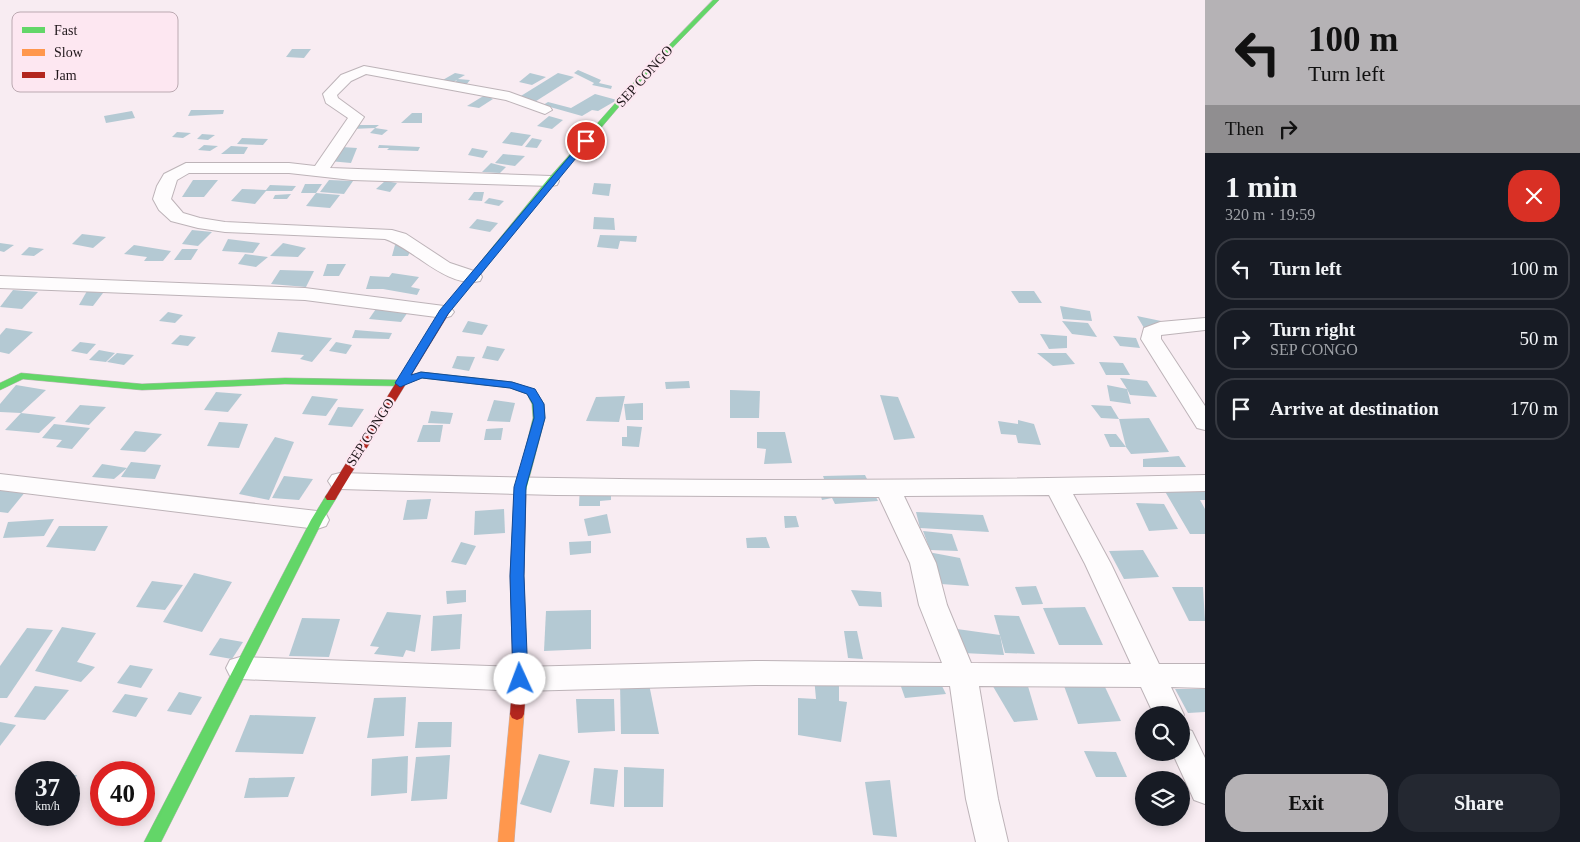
<!DOCTYPE html>
<meta charset="utf-8">
<style>
:root{--surface:#171b24;--page:#242831;--text:#f1f3f6;--muted:#9ea1a6;--line:#363941;--accent:#b5b2b5}
body{margin:0;font-family:"Times New Roman",serif;background:var(--page);color:var(--text);height:100vh;display:flex;flex-direction:column;font-size:19px;white-space:nowrap}
*{box-sizing:border-box;margin:0}
p{font-size:16px;color:var(--muted)}
.icon{flex:none;width:28px;height:28px;fill:none;stroke:currentColor;stroke-width:2;stroke-linecap:round;stroke-linejoin:round}
.map{position:relative;flex:1;overflow:hidden}
.side{display:flex;flex-direction:column;background:var(--surface);width:375px}
.side>*{flex:none}
.banner{background:#b5b2b5;color:#111;overflow:hidden}
.fabs{position:absolute;left:1135px;top:706px;display:grid;gap:10px}
.fabs a{display:grid;place-items:center;width:55px;height:55px;border-radius:50%;background:var(--surface);box-shadow:0 2px 12px #0003;font-size:25px}
.speed{position:absolute;left:15px;top:761px;display:flex;gap:10px;font-size:25px;font-weight:700;text-align:center}
.speed>*{display:grid;place-content:center;width:65px;height:65px;border-radius:50%;background:var(--surface);box-shadow:0 2px 12px #0003;line-height:1}
.speed small{font-size:12px;font-weight:400}
.speed .limit{border:8px solid #d22;background:#fff;color:#111}
.pin{position:absolute;display:grid;place-items:center;width:42px;height:42px;color:#fff;margin:-21px;border:2px solid #fff;border-radius:50%;box-shadow:0 1px 5px #0007}
.me{position:absolute;width:55px;margin:-28px;rotate:358deg;stroke-linejoin:round;filter:drop-shadow(0 0 4px #0008)}
.turn{display:flex;align-items:center;gap:18px;height:105px;padding:0 20px;font-size:22px}
.turn .icon{width:65px;height:65px;stroke-width:2.5}
.turn b{display:block;font-size:35px;line-height:42px}
.then{display:flex;align-items:center;height:48px;padding:0 20px;background:#0003;gap:10px;font-size:19px}
.round{display:grid;place-items:center;flex:none;width:52px;height:52px;border-radius:20px;background:var(--page)}
.headline{display:flex;align-items:center;justify-content:space-between;height:85px;padding:0 20px}
h1{font-size:30px;font-weight:800;line-height:38px}
.action{display:flex;gap:10px;margin-top:auto;padding:10px 20px}
.action a{flex:1;height:58px;border-radius:20px;background:var(--accent);color:#111;font-size:20px;font-weight:800;line-height:58px;text-align:center}
.action a+a{background:var(--page);color:var(--text)}
ul{padding:0;list-style:none}
li{display:flex;align-items:center;gap:15px;height:62px;margin:0 10px 8px;padding:0 10px;border:2px solid var(--line);border-radius:20px}
li div{flex:1}
li b{display:block;font-size:19px}
li em{font-style:normal}
main{display:flex;flex:1;min-height:0}
.map>svg:first-child{display:block}
.building{fill:#b4c9d3}
.lines{fill:none;stroke-linecap:round;stroke-linejoin:round}
.street-casing{stroke:#bdb3b8;stroke-width:2}
.fast-casing{stroke:#bdb3b8;stroke-width:1}
.slow-casing{stroke:#bdb3b8;stroke-width:1}
.jam-casing{stroke:#bdb3b8;stroke-width:1}
.street{fill:#fefcfd;fill-rule:evenodd}
.fast{fill:#63d668;fill-rule:evenodd}
.slow{fill:#ff974d;fill-rule:evenodd}
.jam{fill:#b3261e;fill-rule:evenodd}
.route{fill:#1a73e8;stroke:#114b97}
.labels{text-anchor:middle;stroke-width:4.5;stroke-linejoin:round;paint-order:stroke}
.street-label{font-size:14px;fill:#20171b;stroke:#fde7f1}
.key{fill:#fde7f1;stroke:#bba9b1;stroke-width:1}
.key-label{font-size:14px;fill:#20171b}
</style>
<main>
<div class="map">
<svg width="1205" height="842" viewBox="0 0 1205 842">
<rect width="100%" height="100%" fill="#f8ecf2"/>
<g class="building">
<polygon points="292,49 311,49 304,58 286,57"/>
<polygon points="578,70 601,80 599,83 612,86 611,89 592,85 594,83 574,73"/>
<polygon points="455,73 465,75 458,79 470,80 466,85 454,84 457,80 453,82 441,81"/>
<polygon points="530,73 546,77 532,85 519,82"/>
<polygon points="558,73 574,77 533,103 516,99"/>
<polygon points="595,94 617,100 598,111 592,110 582,116 543,105 548,102 571,108"/>
<polygon points="485,95 493,99 479,108 467,106"/>
<polygon points="191,110 224,110 223,114 188,116"/>
<polygon points="132,111 135,118 106,123 104,116"/>
<polygon points="412,113 422,113 422,123 401,123"/>
<polygon points="549,116 563,120 552,129 537,126"/>
<polygon points="357,125 379,125 375,128 352,129"/>
<polygon points="375,128 388,130 382,135 370,133"/>
<polygon points="177,132 191,133 183,138 172,137"/>
<polygon points="511,132 531,135 522,146 502,143"/>
<polygon points="202,134 215,135 208,140 197,139"/>
<polygon points="242,138 268,139 263,145 237,144"/>
<polygon points="532,138 542,140 537,148 525,147"/>
<polygon points="204,145 218,146 210,151 198,150"/>
<polygon points="379,145 420,147 418,151 387,150 389,148 378,148"/>
<polygon points="231,146 248,147 244,154 221,154"/>
<polygon points="342,147 357,148 351,163 329,161"/>
<polygon points="472,148 488,151 483,158 468,155"/>
<polygon points="503,154 525,156 515,166 495,163"/>
<polygon points="491,163 506,167 500,173 482,172"/>
<polygon points="193,180 218,180 204,197 182,197"/>
<polygon points="329,180 353,181 344,194 320,192"/>
<polygon points="385,181 397,183 390,192 376,189"/>
<polygon points="594,183 611,184 609,196 592,194"/>
<polygon points="305,184 322,184 316,193 301,193"/>
<polygon points="270,185 296,186 292,191 266,191 255,204 231,201 242,189 266,190"/>
<polygon points="474,192 484,192 482,201 468,200"/>
<polygon points="316,193 340,195 330,208 306,206"/>
<polygon points="291,194 287,199 273,199 275,195"/>
<polygon points="489,198 504,201 499,206 484,203"/>
<polygon points="594,217 614,218 615,230 593,229"/>
<polygon points="477,219 498,223 490,232 469,228"/>
<polygon points="192,230 212,232 198,246 182,244"/>
<polygon points="82,234 106,237 93,248 72,244"/>
<polygon points="600,235 637,236 636,242 620,241 618,249 597,247"/>
<polygon points="228,239 260,243 253,253 222,251"/>
<polygon points="0,243 14,245 4,252 0,251"/>
<polygon points="283,243 306,248 298,257 270,256"/>
<polygon points="134,245 171,251 163,261 144,261 147,257 124,254"/>
<polygon points="395,245 413,245 408,256 392,256"/>
<polygon points="29,247 44,249 34,256 21,255"/>
<polygon points="182,249 198,249 191,260 174,260"/>
<polygon points="245,254 268,257 256,267 238,264"/>
<polygon points="327,264 346,264 339,276 323,276"/>
<polygon points="280,270 314,271 306,287 271,284"/>
<polygon points="392,273 419,277 411,287 420,289 417,295 383,289 366,289 370,276 389,277"/>
<polygon points="13,290 38,292 22,309 0,307"/>
<polygon points="87,291 103,293 93,306 79,305"/>
<polygon points="1011,291 1034,291 1042,303 1019,303"/>
<polygon points="378,306 410,309 401,322 369,319"/>
<polygon points="1060,306 1090,311 1092,321 1063,319"/>
<polygon points="168,312 183,315 175,323 159,321"/>
<polygon points="1137,316 1166,322 1160,328 1144,328"/>
<polygon points="468,321 488,325 482,335 462,332"/>
<polygon points="1062,321 1088,323 1097,337 1072,334"/>
<polygon points="6,328 33,332 9,354 0,352 0,335"/>
<polygon points="355,330 392,333 389,339 352,338"/>
<polygon points="278,332 332,338 312,362 300,359 304,355 271,352"/>
<polygon points="1040,334 1067,336 1067,348 1049,349"/>
<polygon points="180,335 196,337 188,346 171,344"/>
<polygon points="1113,336 1136,338 1140,348 1120,346"/>
<polygon points="80,342 96,344 87,354 71,351"/>
<polygon points="336,342 352,345 346,354 329,351"/>
<polygon points="487,346 505,349 498,361 482,358"/>
<polygon points="99,350 115,353 106,362 89,360"/>
<polygon points="117,353 134,355 124,365 107,362"/>
<polygon points="1037,353 1066,353 1075,364 1053,366"/>
<polygon points="457,356 475,357 469,371 452,368"/>
<polygon points="1099,362 1123,363 1130,375 1106,375"/>
<polygon points="1120,378 1147,381 1157,397 1130,395 1127,389 1131,404 1110,401 1107,385 1127,389"/>
<polygon points="689,381 690,388 666,389 665,382"/>
<polygon points="16,385 46,390 21,413 56,417 39,433 5,430 21,413 0,412 0,404"/>
<polygon points="730,390 760,391 759,418 730,418"/>
<polygon points="216,392 242,394 228,412 204,410"/>
<polygon points="880,395 898,397 915,438 894,440"/>
<polygon points="312,396 338,399 326,416 302,414"/>
<polygon points="625,396 619,422 586,421 596,397"/>
<polygon points="494,400 515,403 510,422 487,421"/>
<polygon points="643,403 643,420 626,420 624,404"/>
<polygon points="80,405 106,407 89,425 65,422"/>
<polygon points="1091,405 1111,406 1119,419 1101,418"/>
<polygon points="338,407 364,409 352,427 328,425"/>
<polygon points="431,411 453,413 450,424 428,423"/>
<polygon points="1149,418 1169,452 1131,454 1126,447 1119,419"/>
<polygon points="1018,420 1034,424 1041,445 1018,443 1016,435 1001,434 998,421 1018,424"/>
<polygon points="219,422 248,424 239,448 207,446"/>
<polygon points="54,424 90,428 72,449 56,447 62,440 42,438"/>
<polygon points="423,425 443,425 440,442 417,442"/>
<polygon points="627,426 642,427 639,447 622,446 622,437 627,437"/>
<polygon points="503,428 501,440 484,440 486,429"/>
<polygon points="135,431 162,434 145,452 120,450"/>
<polygon points="757,432 785,432 792,463 764,464 766,449 757,448"/>
<polygon points="1104,434 1116,434 1126,447 1110,447"/>
<polygon points="275,437 294,442 269,500 239,494"/>
<polygon points="1179,456 1186,467 1143,467 1143,459"/>
<polygon points="131,462 161,465 155,479 121,477"/>
<polygon points="102,464 127,468 114,479 92,477"/>
<polygon points="865,475 878,501 835,504 832,498 822,500 819,490 828,490 823,476"/>
<polygon points="284,476 313,479 299,500 272,498"/>
<polygon points="611,483 611,500 600,501 600,506 579,506 580,484"/>
<polygon points="1205,487 1205,500 1200,500 1205,509 1205,534 1190,534 1163,488"/>
<polygon points="0,488 26,491 8,513 0,512"/>
<polygon points="431,499 427,519 403,520 407,500"/>
<polygon points="1136,503 1164,504 1178,529 1149,531"/>
<polygon points="504,509 505,533 474,535 475,511"/>
<polygon points="916,512 983,515 989,532 920,528"/>
<polygon points="607,514 611,533 588,536 584,519"/>
<polygon points="784,516 796,516 799,527 785,528"/>
<polygon points="54,519 44,536 3,538 8,522"/>
<polygon points="59,526 108,526 95,551 46,547"/>
<polygon points="923,531 952,534 958,551 930,550"/>
<polygon points="766,537 770,548 747,548 746,538"/>
<polygon points="591,541 591,553 570,555 569,542"/>
<polygon points="461,542 476,546 466,565 451,562"/>
<polygon points="1143,550 1159,577 1124,579 1109,551"/>
<polygon points="928,552 960,558 969,586 941,584"/>
<polygon points="194,573 232,582 202,632 163,622"/>
<polygon points="152,581 183,585 165,610 136,607"/>
<polygon points="1036,586 1043,604 1022,605 1015,587"/>
<polygon points="1172,587 1203,587 1205,621 1189,621"/>
<polygon points="466,590 466,602 447,604 446,591"/>
<polygon points="851,590 881,592 882,607 859,606"/>
<polygon points="1085,607 1103,645 1059,645 1043,608"/>
<polygon points="591,610 591,649 544,651 546,611"/>
<polygon points="387,612 421,615 415,652 406,650 403,657 374,654 379,647 370,646"/>
<polygon points="462,614 460,649 431,651 433,616"/>
<polygon points="994,615 1019,616 1035,654 1005,653"/>
<polygon points="302,618 340,619 329,657 289,656"/>
<polygon points="62,627 96,633 77,662 95,667 81,682 35,671"/>
<polygon points="27,628 53,630 7,698 0,698 0,666"/>
<polygon points="957,629 1000,635 1004,655 963,653"/>
<polygon points="844,631 857,631 863,659 848,658"/>
<polygon points="220,638 243,642 232,659 209,655"/>
<polygon points="130,665 153,669 141,688 117,683"/>
<polygon points="936,674 946,694 905,698 898,678"/>
<polygon points="814,677 839,678 839,701 847,702 841,742 798,735 798,698 816,699"/>
<polygon points="620,683 649,684 659,734 621,734"/>
<polygon points="991,683 1027,683 1038,720 1014,722"/>
<polygon points="35,686 69,690 45,720 14,717"/>
<polygon points="1064,686 1105,687 1121,721 1078,724"/>
<polygon points="1175,689 1205,689 1205,712 1188,713"/>
<polygon points="179,692 202,697 191,715 167,711"/>
<polygon points="125,694 148,698 136,717 112,712"/>
<polygon points="406,697 404,736 367,738 374,698"/>
<polygon points="576,699 614,699 615,731 578,733"/>
<polygon points="250,715 316,717 303,754 235,752"/>
<polygon points="0,722 16,725 0,746"/>
<polygon points="418,722 452,722 451,747 415,748"/>
<polygon points="1084,751 1116,752 1127,777 1096,777"/>
<polygon points="539,754 570,761 551,813 520,804"/>
<polygon points="450,755 447,799 411,801 416,757"/>
<polygon points="408,756 407,793 371,796 372,759"/>
<polygon points="624,767 664,769 663,807 624,807"/>
<polygon points="594,768 618,770 614,807 590,804"/>
<polygon points="69,775 77,775 69,791"/>
<polygon points="295,777 288,797 244,798 249,778"/>
<polygon points="890,780 897,837 873,835 865,782"/>
</g>
<g class="lines">
<g class="street-casing">
<g id="street">
<path d="M364,66l145,26 41,15 2,3 -7,4 -39,-14 -140,-26 -15,7 -14,14 1,3 26,19 -34,51 221,8 6,1 2,4 -2,4 -6,1 -199,-6 -63,-7h-100l-12,7 -6,19 12,14 17,5 25,4 167,8 14,4 44,29 30,10 2,4 -2,4c-33,8 -67,-33 -95,-42l-160,-7 -27,-4 -27,-7 -12,-11 -6,-11 4,-13 7,-12 22,-11h103l26,3 33,-48 -22,-15 -3,-9 18,-19z"/>
<polygon points="0,276 305,288 444,306 451,308 454,312 451,316 444,318 305,300 0,288"/>
<polygon points="1205,318 1205,330 1161,335 1161,339 1205,406 1205,430 1197,428 1141,339 1144,328 1160,322"/>
<path d="M340,473c289,9 576,9 865,2v16l-132,3 38,70 48,100h46v24l-34,-1 13,28 -3,5v-5h-27l-13,-28 -162,-1 19,113 10,43h-32l-10,-43 -16,-113 -195,-1 -235,6 -280,-12 -10,-3 -4,-8 4,-8 10,-3 280,10 235,-6 187,2 -23,-58 -9,-42 -31,-66 -323,-2 -216,-6 -8,-2 -4,-6 4,-6zM1049,495l36,69 46,100 -160,-1 -24,-58 -11,-42 -32,-67z"/>
<polygon points="0,474 317,511 326,514 329,520 326,526 317,529 0,490"/>
<polygon points="1181,727 1192,731 1205,758 1205,804 1194,800 1172,752 1181,752"/>
</g>
</g>
<g class="fast-casing">
<g id="fast">
<polygon points="713,0 719,0 646,75 554,183 449,312 443,312 441,310 443,308 548,179 642,73"/>
<polygon points="421,372 512,382 535,390 544,404 545,418 524,498 516,498 514,495 533,418 532,404 527,394 510,388 422,378 400,386 285,384 142,390 23,379 0,390 0,383 21,373 142,384 285,378 399,380"/>
<polygon points="331,493 335,494 337,497 323,520 161,842 144,842 311,520 327,494"/>
</g>
</g>
<g class="slow-casing">
<polygon id="slow" points="517,708 522,710 524,714 514,842 498,842 510,714 512,710"/>
</g>
<g class="jam-casing">
<g id="jam">
<polygon points="446,307 451,310 335,500 327,500 325,497 327,494 441,310"/>
<polygon points="520,491 524,492 526,495 524,576 527,679 524,714 522,718 517,720 512,718 510,714 513,679 510,576 514,495 516,492"/>
</g>
</g>
<use href="#street" class="street"/>
<use href="#fast" class="fast"/>
<use href="#slow" class="slow"/>
<use href="#jam" class="jam"/>
</g>
<polygon class="route" points="584,139 590,141 448,314 411,375 421,372 512,382 535,389 544,404 545,418 526,487 524,576 528,679 525,683 515,683 513,679 510,576 514,487 534,418 533,404 527,394 510,388 422,378 400,387 395,383 440,310"/>
<g class="labels">
<g class="street-label">
<text transform="translate(644 76) rotate(-48)" y="5">SEP CONGO</text>
<text transform="translate(370 432) rotate(-58)" y="5">SEP CONGO</text>
</g>
</g>
<rect x="12" y="12" width="166" height="80" rx="8" class="key"/>
<rect x="22" y="27" width="23" height="6" fill="#63d668"/>
<rect x="22" y="49" width="23" height="7" fill="#ff974d"/>
<rect x="22" y="72" width="23" height="6" fill="#b3261e"/>
<g class="key-label">
<text x="54" y="35">Fast</text>
<text x="54" y="57">Slow</text>
<text x="54" y="80">Jam</text>
</g>
</svg>
<div class="fabs">
<a><svg class="icon" aria-label="search" viewBox="0 0 24 24"><circle cx="10" cy="10" r="6"/><path d="M15 15l6 6"/></svg></a>
<a><svg class="icon" aria-label="layers" viewBox="0 0 24 24"><path d="M12 4l9 5-9 5-9-5zM3 14l9 5 9-5"/></svg></a>
</div>
<div class="speed"><div>37<small>km/h</small></div><div class="limit">40</div></div>
<div class="pin" style="left:586px;top:141px;background:#d93025"><svg class="icon" aria-label="arrive" viewBox="0 0 24 24"><path d="M6 21V4h12l-3 4 3 4H6"/></svg></div>
<svg class="me" style="left:520px;top:679px" viewBox="-20 -20 40 40"><circle r="19" fill="#fff"/><path d="M0-13L10 11 0 6-10 11z" fill="#1a73e8"/></svg>
</div>
<section class="side">
<div class="banner">
<div class="turn"><svg class="icon" aria-label="left" viewBox="0 0 24 24"><path d="M17 20v-9H6M10 6l-5 5 5 5"/></svg><div><b>100 m</b>Turn left</div></div>
<div class="then">Then<svg class="icon" aria-label="right" viewBox="0 0 24 24"><path d="M7 20v-9h11M14 6l5 5-5 5"/></svg></div>
</div>
<div class="headline"><div><h1>1 min</h1><p>320 m · 19:59</p></div><a class="round" style="background:#d93025;color:#fff"><svg class="icon" aria-label="close" viewBox="0 0 24 24"><path d="M6 6l12 12M18 6L6 18"/></svg></a></div>
<ul>
<li><svg class="icon" aria-label="left" viewBox="0 0 24 24"><path d="M17 20v-9H6M10 6l-5 5 5 5"/></svg><div><b>Turn left</b></div><em>100 m</em></li>
<li><svg class="icon" aria-label="right" viewBox="0 0 24 24"><path d="M7 20v-9h11M14 6l5 5-5 5"/></svg><div><b>Turn right</b><p>SEP CONGO</p></div><em>50 m</em></li>
<li><svg class="icon" aria-label="arrive" viewBox="0 0 24 24"><path d="M6 21V4h12l-3 4 3 4H6"/></svg><div><b>Arrive at destination</b></div><em>170 m</em></li>
</ul>
<div class="action"><a>Exit</a><a>Share</a></div>
</section>
</main>
